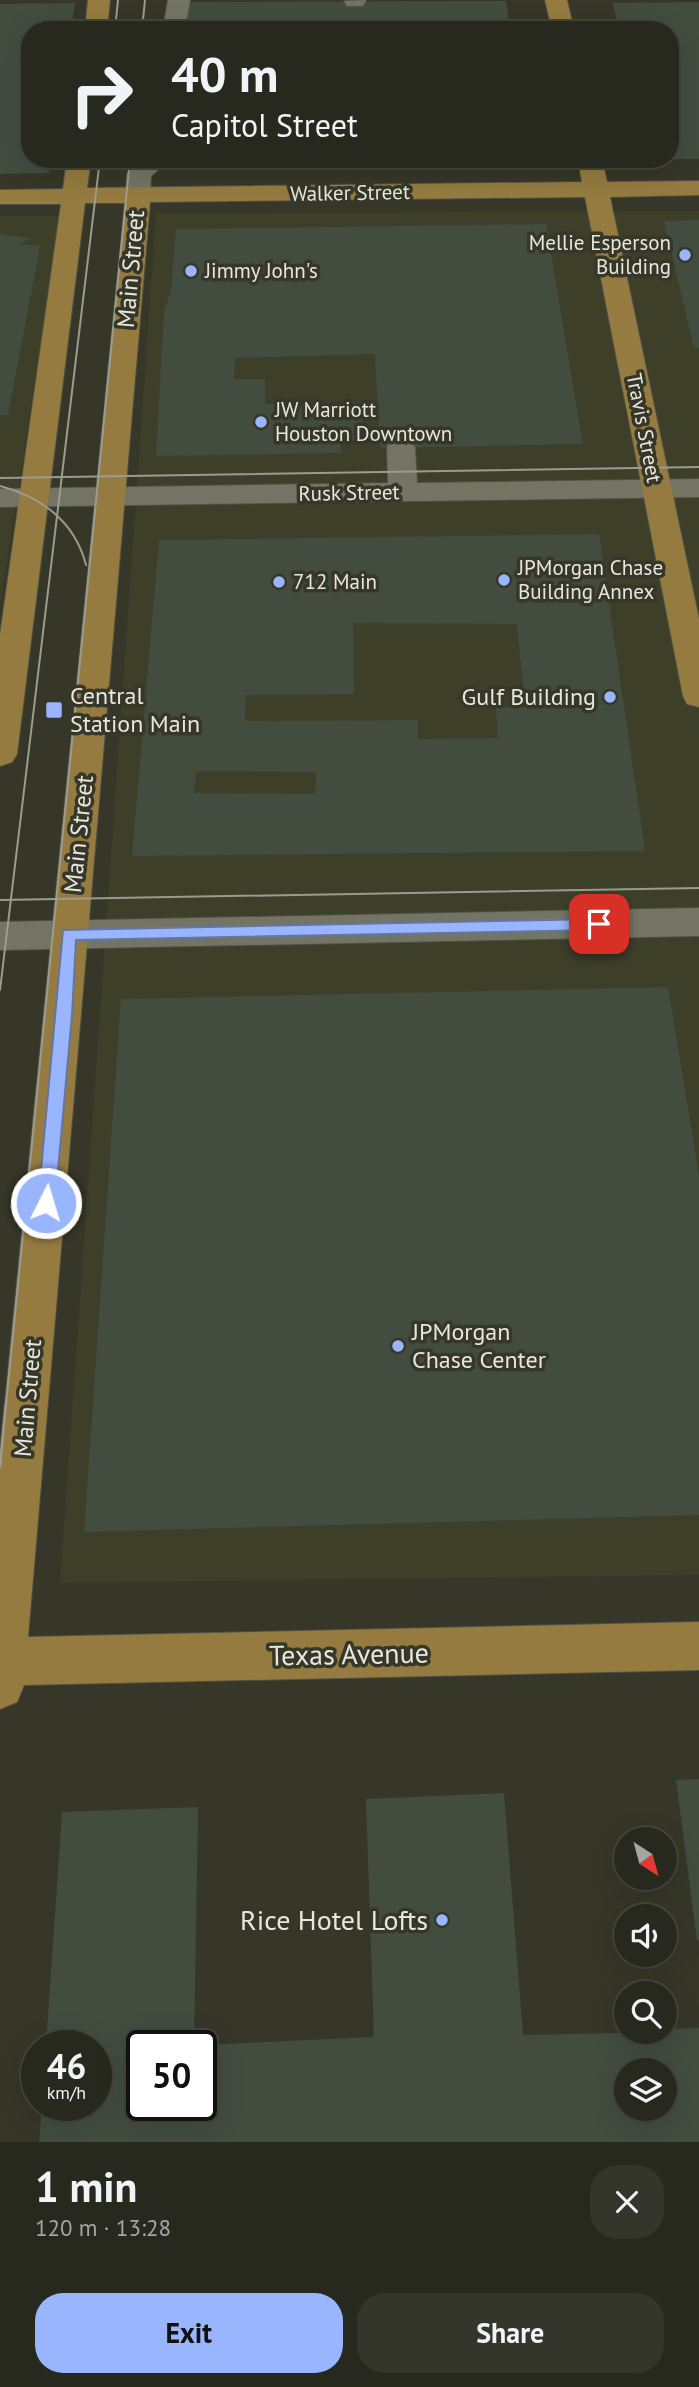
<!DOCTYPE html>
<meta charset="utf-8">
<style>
:root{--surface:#28291e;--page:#34352b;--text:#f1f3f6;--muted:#a5a6a4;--line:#44453c;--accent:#99b5fd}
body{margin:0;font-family:"PT Sans",sans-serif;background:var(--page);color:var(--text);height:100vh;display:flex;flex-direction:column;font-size:26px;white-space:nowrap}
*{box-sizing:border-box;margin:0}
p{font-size:23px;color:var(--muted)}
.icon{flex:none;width:38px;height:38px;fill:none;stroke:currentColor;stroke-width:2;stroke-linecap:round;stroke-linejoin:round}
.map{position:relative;height:2142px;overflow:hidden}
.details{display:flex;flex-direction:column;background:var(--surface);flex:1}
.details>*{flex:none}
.banner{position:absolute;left:21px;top:21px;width:658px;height:147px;border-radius:28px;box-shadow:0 7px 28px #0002,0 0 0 2px var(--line);background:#28291e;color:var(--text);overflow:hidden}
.needle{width:46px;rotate:144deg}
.fabs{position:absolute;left:614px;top:1827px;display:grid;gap:14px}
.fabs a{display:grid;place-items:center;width:63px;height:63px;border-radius:50%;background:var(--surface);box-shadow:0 7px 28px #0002,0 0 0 2px var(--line);font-size:35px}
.speed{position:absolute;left:21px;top:2030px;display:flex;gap:14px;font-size:35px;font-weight:700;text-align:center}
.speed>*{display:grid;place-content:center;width:91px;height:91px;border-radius:50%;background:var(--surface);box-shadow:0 7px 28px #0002,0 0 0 2px var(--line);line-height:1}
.speed small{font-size:18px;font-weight:400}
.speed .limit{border:4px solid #111;border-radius:10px;background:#fff;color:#111}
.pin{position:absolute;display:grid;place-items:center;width:60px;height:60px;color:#fff;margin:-30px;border-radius:14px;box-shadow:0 4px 10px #0006}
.me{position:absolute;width:77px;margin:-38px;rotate:5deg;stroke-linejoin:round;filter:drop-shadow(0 0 5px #0008)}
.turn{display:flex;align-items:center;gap:24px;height:147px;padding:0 35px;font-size:32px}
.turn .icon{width:91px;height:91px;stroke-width:2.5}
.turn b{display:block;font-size:49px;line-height:60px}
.round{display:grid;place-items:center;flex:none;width:74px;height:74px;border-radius:28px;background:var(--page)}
.summary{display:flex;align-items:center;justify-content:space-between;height:119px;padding:0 35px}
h1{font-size:42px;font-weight:700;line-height:52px}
.primary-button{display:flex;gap:14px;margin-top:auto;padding:14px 35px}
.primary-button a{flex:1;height:80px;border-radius:28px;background:var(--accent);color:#111;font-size:28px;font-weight:700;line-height:80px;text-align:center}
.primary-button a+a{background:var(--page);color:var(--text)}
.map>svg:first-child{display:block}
.built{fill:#3d3f29}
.building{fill:#424d40;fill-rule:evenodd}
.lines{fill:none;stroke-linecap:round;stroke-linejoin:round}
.minor-casing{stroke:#515246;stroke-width:2}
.major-casing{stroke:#515246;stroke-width:2}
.minor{fill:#737463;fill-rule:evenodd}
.major{fill:#957b40;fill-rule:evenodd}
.tram-far1{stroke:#9b9c91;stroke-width:2}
.tram{stroke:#9b9c91;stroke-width:2.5}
.route{fill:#99b5fd;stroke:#6376a4;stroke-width:2}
.poi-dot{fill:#99b5fd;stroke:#363728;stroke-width:2.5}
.labels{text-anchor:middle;stroke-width:7;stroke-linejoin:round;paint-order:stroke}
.far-street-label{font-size:21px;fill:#e6e7de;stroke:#363728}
.far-poi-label{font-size:21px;fill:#e6e7de;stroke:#363728;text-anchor:start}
.street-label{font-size:24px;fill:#e6e7de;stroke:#363728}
.poi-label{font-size:24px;fill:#e6e7de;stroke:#363728;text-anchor:start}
.near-street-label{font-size:28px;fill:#e6e7de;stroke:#363728}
.near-poi-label{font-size:28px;fill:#e6e7de;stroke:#363728;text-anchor:end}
</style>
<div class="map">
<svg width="699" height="2142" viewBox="0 0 699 2142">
<rect width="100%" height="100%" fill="#363728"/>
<g class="built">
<polygon points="699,211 699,1575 60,1583 156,213"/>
<polygon points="0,216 60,216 0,605"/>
</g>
<g class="building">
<polygon points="506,1 510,30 185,30 187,2"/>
<polygon points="699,2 699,159 670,159 670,30 619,30 613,3"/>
<polygon points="75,3 71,30 30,30 30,159 51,159 49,173 0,174 0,4"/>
<polygon points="180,159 534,159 535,163 179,169"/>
<polygon points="699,220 699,348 694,348 664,221"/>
<polygon points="546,224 583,444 380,448 375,354 235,358 234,379 265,379 265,404 362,402 363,440 340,441 341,453 156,456 164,311 171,291 176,229"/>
<polygon points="0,234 31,238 19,244 40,246 8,415 0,415"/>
<path d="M599,534l46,317 -513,5 27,-316zM353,623l164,1 8,83h-29l2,31 -80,1v-19l-173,1 1,-26 108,-1zM196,771l120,1 -1,22 -121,-1z"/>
<polygon points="668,987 699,1176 699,1515 84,1532 121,999"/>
<polygon points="699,1779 699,1940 697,1940 676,1780"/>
<path d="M504,1793l19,242 142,-3v-3l34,-1v114h-660l3,-37h54v-59h-50l16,-234 136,-5 -4,239h-52v59h59v-60l173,-8 -8,-238zM626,2070h39v39h-39z"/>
</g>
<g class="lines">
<g class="minor-casing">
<g id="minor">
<polygon points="168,0 190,0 185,30 163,30"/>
<polygon points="366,0 363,6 347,6 344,1"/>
<polygon points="143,159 170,159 151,176 150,195 147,200 138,202 129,200 126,195 127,174"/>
<polygon points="401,438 411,441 415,447 417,483 699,479 699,497 0,507 0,489 388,483 387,447 391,441"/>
<polygon points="699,908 699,936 0,950 0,922"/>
</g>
</g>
<g class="major-casing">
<g id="major">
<polygon points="88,0 110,0 107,30 85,30"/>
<polygon points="545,0 567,0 574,30 552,30"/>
<polygon points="67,159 91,159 87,188 582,182 578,159 602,159 607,182 699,181 699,195 610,197 699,619 699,707 687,704 683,696 585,197 150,202 28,1637 699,1622 699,1670 24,1685 17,1702 0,1709 0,1452 125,203 85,203 17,754 12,762 0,766 0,635 61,204 0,204 0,190 63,189"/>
</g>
</g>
<use href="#minor" class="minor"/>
<use href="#major" class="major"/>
<g class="tram-far1">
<polyline points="115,30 118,0"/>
<polyline points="142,30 145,0"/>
<polyline points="0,478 699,467"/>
<path d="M0,486c42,11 75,36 86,79"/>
<polyline points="0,900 699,888"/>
<polyline points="0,990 100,159"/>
<polyline points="6,1405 130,159"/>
</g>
<polyline class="tram" points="0,1467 6,1403"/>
</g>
<polygon class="route" points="599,919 607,924 599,930 76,940 72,1015 55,1203 52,1209 46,1211 40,1209 38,1203 63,930"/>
<g class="poi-dot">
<circle cx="685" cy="255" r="7"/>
<circle cx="191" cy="271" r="7"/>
<circle cx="261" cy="422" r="7"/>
<circle cx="504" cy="580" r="7"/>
<circle cx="279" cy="582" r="7"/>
<circle cx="610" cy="697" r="7"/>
<rect x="45" y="701" width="18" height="18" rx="3.5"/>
<circle cx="398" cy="1346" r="7"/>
<circle cx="442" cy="1920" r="7"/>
</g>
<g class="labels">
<g class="far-street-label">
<text transform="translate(350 193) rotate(-1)" y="7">Walker Street</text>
<text transform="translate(644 428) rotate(79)" y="7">Travis Street</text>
<text transform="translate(349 493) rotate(-1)" y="7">Rusk Street</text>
</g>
<g class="far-poi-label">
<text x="671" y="250" text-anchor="end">Mellie Esperson<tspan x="671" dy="24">Building</tspan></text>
<text x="205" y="278">Jimmy John's</text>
<text x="275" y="417">JW Marriott<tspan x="275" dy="24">Houston Downtown</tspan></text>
<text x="518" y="575">JPMorgan Chase<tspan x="518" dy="24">Building Annex</tspan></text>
<text x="293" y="589">712 Main</text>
</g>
<g class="street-label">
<text transform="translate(131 269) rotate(-85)" y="8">Main Street</text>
<text transform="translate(79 834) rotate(-84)" y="8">Main Street</text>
<text transform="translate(28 1398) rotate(-85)" y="8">Main Street</text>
</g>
<g class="poi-label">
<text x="70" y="704">Central<tspan x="70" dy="28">Station Main</tspan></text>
<text x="596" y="705" text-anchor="end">Gulf Building</text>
<text x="412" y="1340">JPMorgan<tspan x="412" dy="28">Chase Center</tspan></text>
</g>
<g class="near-street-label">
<text transform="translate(349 1654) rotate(-1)" y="10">Texas Avenue</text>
</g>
<g class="near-poi-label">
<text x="428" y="1930">Rice Hotel Lofts</text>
</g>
</g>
</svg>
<div class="fabs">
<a><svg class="needle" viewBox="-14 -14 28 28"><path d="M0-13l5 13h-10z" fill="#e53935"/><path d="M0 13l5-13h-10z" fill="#a5a6a4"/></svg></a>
<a><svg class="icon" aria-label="sound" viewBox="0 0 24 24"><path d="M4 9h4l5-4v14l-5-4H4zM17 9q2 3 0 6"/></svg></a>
<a><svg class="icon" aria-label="search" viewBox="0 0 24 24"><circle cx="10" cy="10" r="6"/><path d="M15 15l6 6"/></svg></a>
<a><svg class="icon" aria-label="layers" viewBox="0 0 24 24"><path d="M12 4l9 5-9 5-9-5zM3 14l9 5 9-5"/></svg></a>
</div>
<div class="speed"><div>46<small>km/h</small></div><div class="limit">50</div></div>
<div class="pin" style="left:599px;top:924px;background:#d93025"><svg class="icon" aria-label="arrive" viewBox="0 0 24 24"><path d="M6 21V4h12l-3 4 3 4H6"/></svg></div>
<svg class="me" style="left:46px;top:1203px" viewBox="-20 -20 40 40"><circle r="17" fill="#99b5fd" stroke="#fff" stroke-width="3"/><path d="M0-11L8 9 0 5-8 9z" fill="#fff"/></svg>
<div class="banner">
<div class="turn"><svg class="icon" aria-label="right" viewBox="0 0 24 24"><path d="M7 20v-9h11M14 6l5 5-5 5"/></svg><div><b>40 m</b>Capitol Street</div></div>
</div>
</div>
<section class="details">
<div class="summary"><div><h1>1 min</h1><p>120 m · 13:28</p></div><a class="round"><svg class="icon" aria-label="close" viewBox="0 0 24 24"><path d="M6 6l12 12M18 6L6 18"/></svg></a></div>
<div class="primary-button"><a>Exit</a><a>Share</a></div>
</section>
